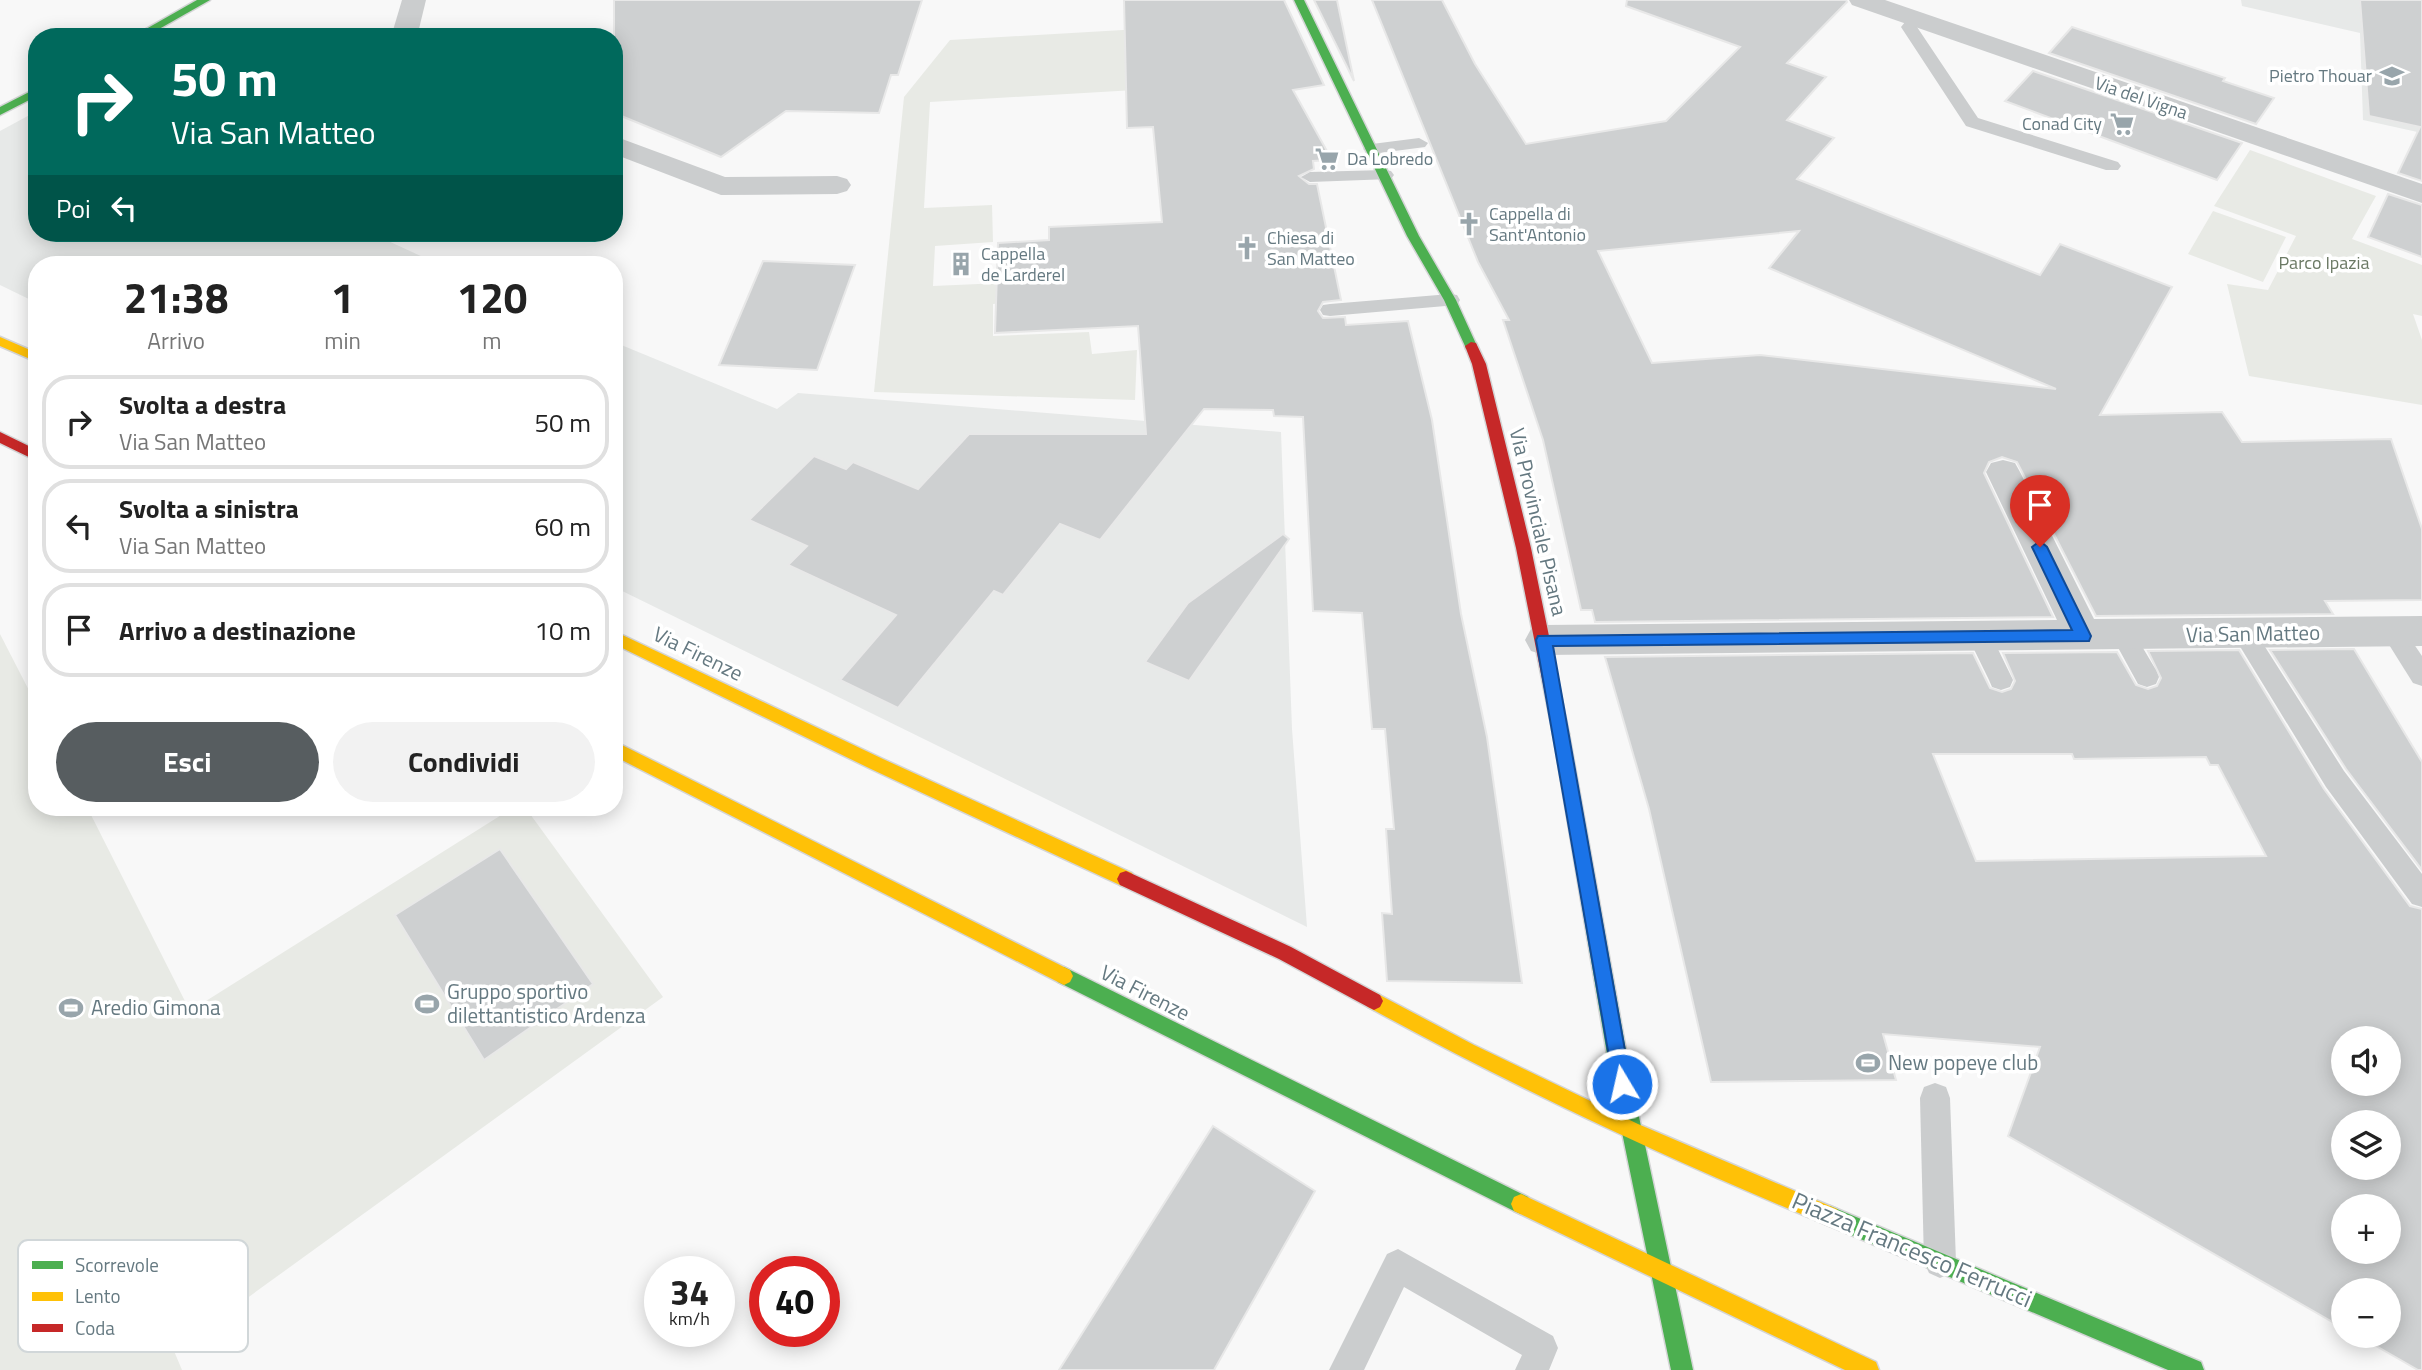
<!DOCTYPE html>
<html lang="it">
<meta charset="utf-8">
<style>
:root{--surface:#fff;--page:#f2f2f2;--text:#222;--muted:#767676;--line:#e0e0e0;--accent:#575d60}
body{margin:0;font-family:"Titillium Web",sans-serif;background:var(--page);color:var(--text);height:100vh;display:flex;flex-direction:column;font-size:26px;white-space:nowrap}
*{box-sizing:border-box;margin:0}
p{font-size:23px;color:var(--muted)}
.icon{flex:none;width:38px;height:38px;fill:none;stroke:currentColor;stroke-width:2;stroke-linecap:round;stroke-linejoin:round}
.map{position:relative;flex:1;overflow:hidden}
.sheet{position:absolute;left:28px;top:256px;width:595px;height:560px;display:flex;flex-direction:column;background:var(--surface);border-radius:28px;box-shadow:0 4px 18px #0003}
.sheet>*{flex:none}
.top-card{position:absolute;left:28px;top:28px;width:595px;height:214px;border-radius:28px;box-shadow:0 4px 18px #0003;background:#00695c;color:#fff;overflow:hidden}
.controls{position:absolute;left:2331px;top:1026px;display:grid;gap:14px}
.controls a{display:grid;place-items:center;width:70px;height:70px;border-radius:50%;background:var(--surface);box-shadow:0 4px 18px #0003;font-size:35px}
.speed{position:absolute;left:644px;top:1256px;display:flex;gap:14px;font-size:35px;font-weight:700;text-align:center}
.speed>*{display:grid;place-content:center;width:91px;height:91px;border-radius:50%;background:var(--surface);box-shadow:0 4px 18px #0003;line-height:1}
.speed small{font-size:18px;font-weight:400}
.speed .limit{border:10px solid #d22;background:#fff;color:#111}
.pin{position:absolute;display:grid;place-items:center;width:60px;height:60px;color:#fff;margin:-72px -30px;border-radius:50% 50% 50% 0;rotate:-45deg;box-shadow:0 0 7px #0007}
.pin .icon{rotate:45deg}
.me{position:absolute;width:77px;margin:-38px;rotate:351deg;stroke-linejoin:round;filter:drop-shadow(0 0 5px #0008)}
.turn{display:flex;align-items:center;gap:24px;height:147px;padding:0 28px;font-size:32px}
.turn .icon{width:91px;height:91px;stroke-width:2.5}
.turn b{display:block;font-size:49px;line-height:60px}
.then{display:flex;align-items:center;height:66px;padding:0 28px;background:#0003;gap:14px;font-size:26px}
.eta{display:flex;justify-content:space-evenly;align-items:center;height:119px;text-align:center}
.eta b{font-size:42px;font-weight:700;line-height:49px}
.button{display:flex;gap:14px;margin-top:auto;padding:14px 28px}
.button a{flex:1;height:80px;border-radius:42px;background:var(--accent);color:#fff;font-size:28px;font-weight:700;line-height:80px;text-align:center}
.button a+a{background:var(--page);color:var(--text)}
ul{padding:0;list-style:none}
li{display:flex;align-items:center;gap:21px;height:94px;margin:0 14px 10px;padding:0 14px;border:4px solid var(--line);border-radius:28px}
li div{flex:1}
li b{display:block;font-size:26px}
li em{font-style:normal}
.map>svg:first-child{display:block}
.built{fill:#e7e9e8}
.green{fill:#e8eae5}
.building{fill:#ced0d1;stroke:#e8e8e8;stroke-width:2;fill-rule:evenodd}
.lines{fill:none;stroke-linecap:round;stroke-linejoin:round}
.fast-casing{stroke:#d4d5d6;stroke-width:3}
.slow-casing{stroke:#d4d5d6;stroke-width:3}
.jam-casing{stroke:#d4d5d6;stroke-width:3}
.lane{fill:#cbcdce;fill-rule:evenodd}
.street{fill:#cbcdce;fill-rule:evenodd}
.fast{fill:#4caf50;fill-rule:evenodd}
.slow{fill:#ffc107;fill-rule:evenodd}
.jam{fill:#c62828;fill-rule:evenodd}
.route{fill:#1a73e8;stroke:#114b97;stroke-width:2}
.labels{text-anchor:middle;stroke-width:7;stroke-linejoin:round;paint-order:stroke}
.far-poi-label{font-size:18px;fill:#657981;stroke:#fff;text-anchor:start}
.far-street-label{font-size:18px;fill:#657981;stroke:#fff}
.far-park-label{font-size:18px;fill:#6b7964;stroke:#fff}
.street-label{font-size:21px;fill:#657981;stroke:#fff}
.poi-label{font-size:21px;fill:#657981;stroke:#fff;text-anchor:start}
.near-street-label{font-size:24px;fill:#657981;stroke:#fff}
.key{fill:#fff;stroke:#d1d7d9;stroke-width:2}
.key-label{font-size:19px;fill:#657981}
</style>
<div class="map">
<svg width="2422" height="1370" viewBox="0 0 2422 1370">
<rect width="100%" height="100%" fill="#f8f8f8"/>
<g class="built">
<polygon points="2241,0 2422,0 2422,133 2363,120 2360,33 2242,6"/>
<polygon points="37,111 37,233 371,233 438,264 37,264 37,303 0,285 0,131"/>
<polygon points="614,342 777,409 798,393 1281,432 1292,729 1307,927 614,587"/>
</g>
<g class="green">
<polygon points="1140,29 1186,87 930,102 924,208 992,205 993,242 935,246 933,286 1047,281 1046,300 993,304 993,336 1089,332 1092,354 1137,350 1135,400 874,392 904,97 950,40"/>
<polygon points="2250,150 2376,196 2352,239 2422,265 2422,316 2413,314 2422,340 2422,405 2249,376 2227,284 2268,290 2296,236 2214,206"/>
<polygon points="2213,211 2286,237 2263,282 2188,254"/>
<polygon points="0,634 37,706 37,807 87,807 190,1011 514,807 525,807 663,997 174,1351 182,1370 0,1370"/>
</g>
<g class="building">
<polygon points="614,0 922,0 898,75 891,75 879,113 786,111 721,157 614,113"/>
<polygon points="1124,0 1284,0 1324,85 1293,90 1332,160 1313,161 1314,169 1299,176 1309,184 1317,184 1341,300 1323,302 1318,311 1323,318 1345,317 1346,325 1408,321 1432,420 1461,614 1487,737 1522,983 1387,981 1382,913 1392,914 1386,829 1394,829 1385,729 1372,729 1362,613 1313,611 1303,417 1274,416 1273,410 1204,409 1100,540 1060,524 1003,595 994,591 898,708 840,680 896,615 788,565 807,546 749,520 814,456 846,469 853,462 918,489 969,434 1146,434 1138,326 995,333 998,243 1049,240 1049,227 1162,222 1153,127 1127,128"/>
<polygon points="1314,0 1337,0 1354,81"/>
<path d="M1372,0h70l33,64 51,80 140,-23 74,-74 -114,-41 1,-6h219l1,2 -60,61 39,14 -39,43 47,18 -37,41 243,96 20,-31 112,43 -72,128 122,-3 20,30 149,-3 31,90v71l-97,1 8,13 -237,2 -79,-154 -15,-5 -13,5 -5,11 69,144 -458,5 -3,-12h-11l-38,-170 -40,-120h6l-31,-58zM1799,231l-30,37 287,121 -296,-34 -108,8 -54,-112z"/>
<polygon points="2360,0 2422,0 2422,181 2398,173 2420,127 2369,116"/>
<polygon points="2072,27 2225,78 2223,81 2274,98 2256,124 2049,53"/>
<polygon points="2033,71 2242,143 2217,180 2005,101"/>
<polygon points="2388,194 2422,205 2422,257 2368,237"/>
<polygon points="763,261 855,265 817,370 719,365"/>
<polygon points="1283,534 1289,539 1189,681 1145,662 1188,603"/>
<polygon points="2354,649 2422,762 2422,870 2346,769 2270,650"/>
<path d="M2239,650l85,139 86,117 12,3v461h-4l-61,-35h32v-45h-46v38l-335,-192 32,-89 -157,-13 13,46 -185,2 -62,-273 -44,-152 368,-4 17,35 12,4 9,-3 4,-8 -12,-28 114,-1 19,33 12,4 9,-3 4,-8 -13,-27zM1933,754h139l2,5 132,-2 4,8h8l48,91 -290,5zM2343,1038h46v45h-46zM2343,1122h46v45h-46zM2343,1206h46v45h-46z"/>
<polygon points="500,849 593,984 484,1060 395,915"/>
<polygon points="1213,1126 1315,1191 1214,1370 1059,1370"/>
</g>
<g class="lines">
<g class="fast-casing">
<g id="fast">
<polygon points="197,0 210,0 145,37 132,37"/>
<polygon points="1294,0 1304,0 1419,236 1456,300 1477,346 1476,349 1466,349 1465,346 1444,300 1407,236"/>
<polygon points="37,88 37,96 0,115 0,107"/>
<polygon points="1561,727 1567,729 1569,734 1632,1084 1693,1370 1671,1370 1612,1084 1553,734 1555,729"/>
<polygon points="1064,967 1528,1197 1531,1204 1528,1211 1521,1214 1514,1211 1058,982 1055,976 1058,970"/>
<polygon points="1830,1206 2201,1362 2204,1370 2168,1370 1823,1223 1820,1216 1823,1209"/>
</g>
</g>
<g class="slow-casing">
<g id="slow">
<polygon points="0,337 37,353 37,362 0,346"/>
<polygon points="614,631 883,759 1132,873 1135,879 1132,885 1126,887 1120,885 871,769 614,644"/>
<polygon points="614,741 1070,970 1073,976 1070,982 1064,985 1058,982 614,756"/>
<path d="M1374,992l100,53 164,79 199,85 3,7 -3,7 -7,3c-158,-65 -312,-137 -462,-219l-3,-6 3,-6z"/>
<polygon points="1521,1194 1876,1362 1879,1370 1845,1370 1514,1211 1511,1204 1514,1197"/>
</g>
</g>
<g class="jam-casing">
<g id="jam">
<polygon points="1471,342 1476,343 1486,364 1531,548 1569,734 1567,739 1561,741 1555,739 1553,734 1516,548 1472,364 1465,346"/>
<polygon points="0,432 37,450 37,461 0,443"/>
<polygon points="1126,871 1291,947 1380,995 1383,1001 1380,1007 1374,1010 1368,1007 1279,959 1120,885 1117,879 1120,873"/>
</g>
</g>
<g class="lane">
<polygon points="1916,14 1924,19 1917,27 1978,118 2118,162 2121,166 2118,170 2106,170 1966,126 1901,27 1910,16"/>
<polygon points="1419,138 1428,143 1425,147 1372,154 1363,149 1372,144"/>
<polygon points="1385,170 1391,171 1394,175 1391,179 1310,182 1301,177 1310,172"/>
<polygon points="1450,294 1457,295 1460,300 1457,305 1330,316 1323,315 1320,310 1323,305 1330,304"/>
<polygon points="2393,623 2401,625 2422,656 2422,686 2413,683 2381,632 2385,625"/>
<polygon points="2123,625 2131,628 2156,670 2159,677 2156,684 2147,687 2138,684 2115,642 2111,635 2115,628"/>
<polygon points="2245,625 2253,628 2344,771 2422,874 2422,907 2412,904 2326,787 2233,635 2237,628"/>
<polygon points="1980,627 1988,630 1992,637 2013,680 2010,687 2001,690 1992,687 1989,680 1968,637 1972,630"/>
<polygon points="1935,1083 1946,1087 1950,1098 1956,1262 1951,1273 1940,1278 1929,1273 1924,1262 1920,1098 1924,1087"/>
<polygon points="1398,1249 1553,1336 1558,1348 1549,1370 1515,1370 1522,1355 1404,1287 1364,1370 1329,1370 1387,1254"/>
</g>
<g class="street">
<polygon points="402,0 426,0 417,37 391,37"/>
<polygon points="1849,0 1885,0 2422,184 2422,203 1852,5"/>
<polygon points="614,136 725,177 837,176 847,179 851,185 847,191 837,194 721,195 614,154"/>
<polygon points="2003,460 2015,463 2020,472 2094,619 2422,616 2422,646 1544,655 1531,651 1525,640 1531,629 1544,625 2057,620 1986,472 1991,463"/>
</g>
<use href="#fast" class="fast"/>
<use href="#slow" class="slow"/>
<use href="#jam" class="jam"/>
</g>
<polygon class="route" points="2040,541 2047,547 2091,636 2089,641 1553,646 1631,1084 1629,1091 1622,1094 1615,1091 1536,640 1538,636 2072,630 2032,547"/>
<defs>
<g id="school-bare" transform="scale(1.89)"><path d="M0-5L7-2L0 1L-7-2ZM-4 1L0 2.5L4 1V4Q0 6-4 4Z" fill="#98a5ab" stroke="#fff" stroke-width="2.5" paint-order="stroke"/></g>
<g id="supermarket-bare" transform="scale(1.89)"><path d="M-6-5.5h2.5l.6 2H6L4.5 2H-2.5L-4.4-4H-6ZM-1.5 3.2a1.3 1.3 0 1 0 .1 0ZM3 3.2a1.3 1.3 0 1 0 .1 0Z" fill="#98a5ab" stroke="#fff" stroke-width="2.5" paint-order="stroke"/></g>
<g id="church-bare" transform="scale(1.89)"><path d="M-1.2-6h2.4v3.5h3.3v2.4h-3.3V6h-2.4V-.1h-3.3v-2.4h3.3Z" fill="#98a5ab" stroke="#fff" stroke-width="2.5" paint-order="stroke"/></g>
<g id="building-bare" transform="scale(1.89)"><path d="M-4-6H4V6H1V3H-1V6H-4ZM-2.5-4.3h1.7v1.8h-1.7ZM.8-4.3h1.7v1.8H.8ZM-2.5-1h1.7V.8h-1.7ZM.8-1h1.7V.8H.8Z" fill="#98a5ab" stroke="#fff" stroke-width="2.5" paint-order="stroke"/></g>
<g id="stadium-bare" transform="scale(1.89)"><path d="M0-5a6.5 5 0 1 0 0 10a6.5 5 0 1 0 0-10ZM-3.5-1.8h7v3.6h-7Z" fill="#98a5ab" stroke="#fff" stroke-width="2.5" paint-order="stroke"/></g>
</defs>
<g fill-rule="evenodd">
<use href="#school-bare" x="2392" y="76"/>
<use href="#supermarket-bare" x="2122" y="124"/>
<use href="#supermarket-bare" x="1327" y="159"/>
<use href="#church-bare" x="1469" y="224"/>
<use href="#church-bare" x="1247" y="248"/>
<use href="#building-bare" x="961" y="264"/>
<use href="#stadium-bare" x="427" y="1004"/>
<use href="#stadium-bare" x="71" y="1008"/>
<use href="#stadium-bare" x="1868" y="1063"/>
</g>
<g class="labels">
<g class="far-poi-label">
<text x="2372" y="82" text-anchor="end">Pietro Thouar</text>
<text x="2102" y="130" text-anchor="end">Conad City</text>
<text x="1347" y="165">Da Lobredo</text>
<text x="1489" y="220">Cappella di<tspan x="1489" dy="21">Sant'Antonio</tspan></text>
<text x="1267" y="244">Chiesa di<tspan x="1267" dy="21">San Matteo</tspan></text>
<text x="981" y="260">Cappella<tspan x="981" dy="21">de Larderel</tspan></text>
</g>
<g class="far-street-label">
<text transform="translate(2141 98) rotate(19)" y="6">Via del Vigna</text>
</g>
<g class="far-park-label">
<text x="2324" y="269">Parco Ipazia</text>
</g>
<g class="street-label">
<text transform="translate(1538 522) rotate(77)" y="7">Via Provinciale Pisana</text>
<text transform="translate(2253 634) rotate(-1)" y="7">Via San Matteo</text>
<text transform="translate(698 654) rotate(26)" y="7">Via Firenze</text>
<text transform="translate(1145 993) rotate(27)" y="7">Via Firenze</text>
</g>
<g class="poi-label">
<text x="447" y="999">Gruppo sportivo<tspan x="447" dy="24">dilettantistico Ardenza</tspan></text>
<text x="91" y="1015">Aredio Gimona</text>
<text x="1888" y="1070">New popeye club</text>
</g>
<g class="near-street-label">
<text transform="translate(1912 1250) rotate(23)" y="8">Piazza Francesco Ferrucci</text>
</g>
</g>
<rect x="18" y="1240" width="230" height="112" rx="10" class="key"/>
<rect x="32" y="1261" width="31" height="8" fill="#4caf50"/>
<rect x="32" y="1292" width="31" height="9" fill="#ffc107"/>
<rect x="32" y="1324" width="31" height="8" fill="#c62828"/>
<g class="key-label">
<text x="75" y="1272">Scorrevole</text>
<text x="75" y="1303">Lento</text>
<text x="75" y="1335">Coda</text>
</g>
</svg>
<div class="controls">
<a><svg class="icon" aria-label="sound" viewBox="0 0 24 24"><path d="M4 9h4l5-4v14l-5-4H4zM17 9q2 3 0 6"/></svg></a>
<a><svg class="icon" aria-label="layers" viewBox="0 0 24 24"><path d="M12 4l9 5-9 5-9-5zM3 14l9 5 9-5"/></svg></a>
<a>+</a>
<a>−</a>
</div>
<div class="speed"><div>34<small>km/h</small></div><div class="limit">40</div></div>
<div class="pin" style="left:2040px;top:547px;background:#d93025"><svg class="icon" aria-label="arrive" viewBox="0 0 24 24"><path d="M6 21V4h12l-3 4 3 4H6"/></svg></div>
<svg class="me" style="left:1622px;top:1084px" viewBox="-20 -20 40 40"><circle r="17" fill="#1a73e8" stroke="#fff" stroke-width="3"/><path d="M0-11L8 9 0 5-8 9z" fill="#fff"/></svg>
<div class="top-card">
<div class="turn"><svg class="icon" aria-label="right" viewBox="0 0 24 24"><path d="M7 20v-9h11M14 6l5 5-5 5"/></svg><div><b>50 m</b>Via San Matteo</div></div>
<div class="then">Poi<svg class="icon" aria-label="left" viewBox="0 0 24 24"><path d="M17 20v-9H6M10 6l-5 5 5 5"/></svg></div>
</div>
<section class="sheet">
<div class="eta">
<div><b>21:38</b><p>Arrivo</p></div>
<div><b>1</b><p>min</p></div>
<div><b>120</b><p>m</p></div>
</div>
<ul>
<li><svg class="icon" aria-label="right" viewBox="0 0 24 24"><path d="M7 20v-9h11M14 6l5 5-5 5"/></svg><div><b>Svolta a destra</b><p>Via San Matteo</p></div><em>50 m</em></li>
<li><svg class="icon" aria-label="left" viewBox="0 0 24 24"><path d="M17 20v-9H6M10 6l-5 5 5 5"/></svg><div><b>Svolta a sinistra</b><p>Via San Matteo</p></div><em>60 m</em></li>
<li><svg class="icon" aria-label="arrive" viewBox="0 0 24 24"><path d="M6 21V4h12l-3 4 3 4H6"/></svg><div><b>Arrivo a destinazione</b></div><em>10 m</em></li>
</ul>
<div class="button"><a>Esci</a><a>Condividi</a></div>
</section>
</div>
